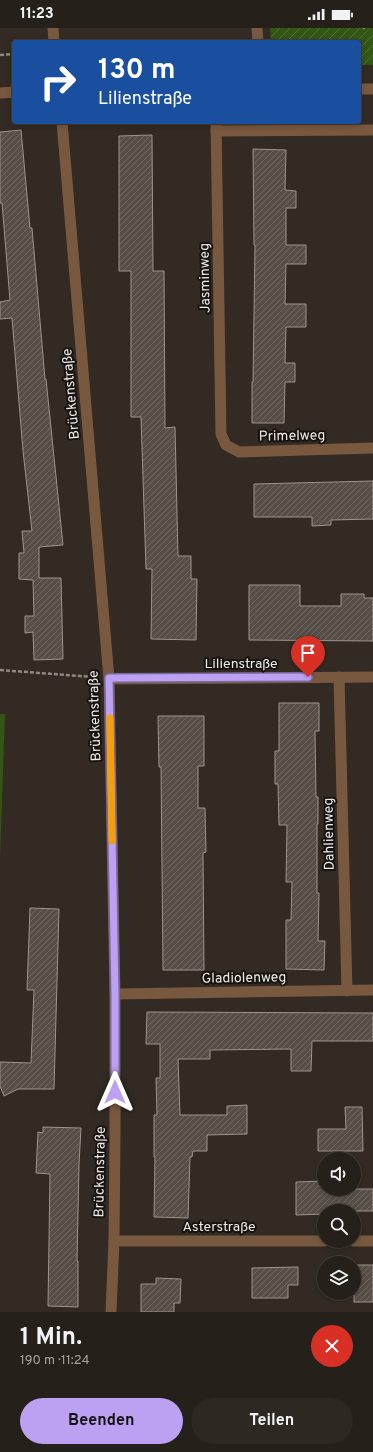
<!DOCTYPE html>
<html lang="de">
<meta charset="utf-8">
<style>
:root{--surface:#26201a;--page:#2e2823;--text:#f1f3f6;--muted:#a4a3a2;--line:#423e39;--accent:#bca0f2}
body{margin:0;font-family:Overpass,sans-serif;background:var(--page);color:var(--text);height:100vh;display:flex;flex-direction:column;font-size:15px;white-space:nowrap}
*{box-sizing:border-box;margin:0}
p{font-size:13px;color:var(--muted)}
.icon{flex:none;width:22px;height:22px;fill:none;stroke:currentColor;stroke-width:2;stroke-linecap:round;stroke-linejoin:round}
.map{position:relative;height:1284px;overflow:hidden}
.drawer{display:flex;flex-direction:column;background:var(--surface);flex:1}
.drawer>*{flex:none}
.guide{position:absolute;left:12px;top:12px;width:349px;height:84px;border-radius:4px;box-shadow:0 2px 6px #0003,0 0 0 1px var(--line);background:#1a4fa0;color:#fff;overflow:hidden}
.controls{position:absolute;left:317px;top:1124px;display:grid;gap:8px}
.controls a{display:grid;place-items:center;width:44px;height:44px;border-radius:50%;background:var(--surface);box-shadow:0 2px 6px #0003,0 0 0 1px var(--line);font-size:20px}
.pin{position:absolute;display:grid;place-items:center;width:34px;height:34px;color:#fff;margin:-41px -17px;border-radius:50% 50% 50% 0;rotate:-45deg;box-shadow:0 0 4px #0007}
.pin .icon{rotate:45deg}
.me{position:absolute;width:44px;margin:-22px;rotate:0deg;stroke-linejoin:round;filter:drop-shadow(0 0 3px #0008)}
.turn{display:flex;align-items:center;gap:14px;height:84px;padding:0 20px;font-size:18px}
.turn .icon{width:52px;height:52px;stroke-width:2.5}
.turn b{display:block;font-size:28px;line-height:34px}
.round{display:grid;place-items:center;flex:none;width:42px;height:42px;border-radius:21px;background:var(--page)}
.summary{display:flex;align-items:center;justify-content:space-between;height:68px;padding:0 20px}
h1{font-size:24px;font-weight:700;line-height:30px}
.action{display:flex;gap:8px;margin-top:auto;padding:8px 20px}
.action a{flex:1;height:46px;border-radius:24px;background:var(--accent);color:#111;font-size:16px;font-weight:700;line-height:46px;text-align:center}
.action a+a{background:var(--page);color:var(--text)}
.status{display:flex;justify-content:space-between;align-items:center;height:28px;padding:0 20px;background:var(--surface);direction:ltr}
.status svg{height:11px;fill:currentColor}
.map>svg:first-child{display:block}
.garden{fill:url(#garden-furrows)}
.pitch{fill:#325613}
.building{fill:url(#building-hatch);stroke:#9e948c}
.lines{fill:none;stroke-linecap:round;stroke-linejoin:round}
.path{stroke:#908984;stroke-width:2.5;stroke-dasharray:4 2;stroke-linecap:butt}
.minor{stroke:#78583f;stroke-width:11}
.route-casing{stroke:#7a689d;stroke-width:10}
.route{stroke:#bca0f2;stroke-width:7}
.slow{stroke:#f59e0b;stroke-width:7}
.labels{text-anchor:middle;stroke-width:4;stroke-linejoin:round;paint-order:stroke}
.street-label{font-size:14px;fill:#efe9e5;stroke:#171310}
</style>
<div class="status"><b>11:23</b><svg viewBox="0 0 49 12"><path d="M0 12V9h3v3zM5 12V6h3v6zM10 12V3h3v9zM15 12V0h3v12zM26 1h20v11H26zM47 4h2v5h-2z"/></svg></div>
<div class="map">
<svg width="373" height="1284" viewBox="0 0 373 1284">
<defs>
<pattern id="garden-furrows" width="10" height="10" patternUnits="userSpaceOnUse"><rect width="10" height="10" fill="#325613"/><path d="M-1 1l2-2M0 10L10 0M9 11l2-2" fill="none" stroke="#506e35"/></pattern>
<pattern id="building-hatch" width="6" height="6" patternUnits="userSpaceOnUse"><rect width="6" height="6" fill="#574e47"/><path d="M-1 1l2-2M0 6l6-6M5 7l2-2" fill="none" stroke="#6f6861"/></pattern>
</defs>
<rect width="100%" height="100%" fill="#322a23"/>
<polygon class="garden" points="270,0 373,0 373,37 359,37 359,14 271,14"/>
<polygon class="pitch" points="0,686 5,686 0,831"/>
<g class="building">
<polygon points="21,102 30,200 32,200 45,351 46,351 63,517 39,519 39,550 61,550 63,631 34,632 33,604 25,605 25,588 34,588 33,552 19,551 19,525 24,525 22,503 32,503 23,423 12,290 0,291 0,274 10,272 2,175 0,175 0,104"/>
<polygon points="152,107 153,243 164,243 165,400 175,399 178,528 191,528 191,551 197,551 196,612 151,611 152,541 146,541 141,389 131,389 131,243 119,243 119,108"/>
<polygon points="253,121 286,122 285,162 296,163 296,180 286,180 286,217 306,217 306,236 286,236 285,276 306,276 306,299 286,299 285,335 295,335 295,354 285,354 284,395 252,395 252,354 253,354 255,217 254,217"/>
<polygon points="373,453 373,491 331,492 331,497 312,498 312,489 254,489 254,456"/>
<polygon points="249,557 300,557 300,578 341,578 341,566 364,566 364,570 373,570 373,613 249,612"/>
<polygon points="279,675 319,675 319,703 315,703 316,769 318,769 318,796 317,796 317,865 319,865 318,913 325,913 324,942 286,941 286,892 291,892 292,854 286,854 287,797 279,797 278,756 275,756 275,723 279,723"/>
<polygon points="158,688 204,688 204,738 198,738 198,780 205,780 206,824 203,825 204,942 163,942 161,739 159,739"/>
<polygon points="30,880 59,881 54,1061 18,1061 4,1068 0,1058 0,1034 31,1035 34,962 27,962"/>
<polygon points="147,984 373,985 373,1013 312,1013 311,1043 291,1043 291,1021 210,1022 210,1031 178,1031 180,1087 227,1087 227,1078 247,1077 247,1106 207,1107 207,1123 193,1123 192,1129 190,1129 188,1190 154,1189 155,1129 154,1129 154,1087 157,1087 156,1050 160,1050 160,1016 146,1016"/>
<polygon points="345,1079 362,1079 363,1123 318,1123 318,1101 346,1101"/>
<polygon points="43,1099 81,1100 79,1136 77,1233 78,1233 78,1279 48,1278 50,1146 36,1145 38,1104 43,1105"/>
<polygon points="324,1153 324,1161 373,1161 373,1183 324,1183 324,1186 296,1187 296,1154"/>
<rect x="354" y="1237" width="19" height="37"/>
<polygon points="298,1239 298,1257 288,1257 288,1270 252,1270 252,1240"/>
<polygon points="156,1250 181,1251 180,1275 174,1275 174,1284 141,1284 141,1256 156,1256"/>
</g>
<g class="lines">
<g class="path">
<polyline points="364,0 364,1"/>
<polyline points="0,27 14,26"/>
<polyline points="0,642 93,649"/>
</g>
<g class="minor">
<polyline points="53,0 54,14"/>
<polyline points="257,0 258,14"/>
<polyline points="359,61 373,61"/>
<polyline points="0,65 14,64"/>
<polyline points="62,94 109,651 115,966 115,1108 114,1213 111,1284"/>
<polyline points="216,94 221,406 226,417 239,424 373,420"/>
<polyline points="216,103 373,102"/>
<polyline points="339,649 347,963"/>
<polyline points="109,651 373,649"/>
<polyline points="115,966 373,962"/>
<polyline points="114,1213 324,1213"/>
<polyline points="354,1213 373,1213"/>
</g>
</g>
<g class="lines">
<g class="route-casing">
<polyline id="route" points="115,1064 115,966 109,650 308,649"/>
</g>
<use href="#route" class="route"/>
<polyline class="slow" points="110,690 112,813"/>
</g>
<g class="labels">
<g class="street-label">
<text transform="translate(204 250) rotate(-91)" y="5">Jasminweg</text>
<text transform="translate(70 366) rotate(-95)" y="5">Brückenstraße</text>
<text transform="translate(292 407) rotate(-1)" y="5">Primelweg</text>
<text x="241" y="640">Lilienstraße</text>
<text transform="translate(94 688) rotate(-92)" y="5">Brückenstraße</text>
<text transform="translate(328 806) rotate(-91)" y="5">Dahlienweg</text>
<text transform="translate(244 949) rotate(-1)" y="5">Gladiolenweg</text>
<text transform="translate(99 1144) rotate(-89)" y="5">Brückenstraße</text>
<text x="219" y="1203">Asterstraße</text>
</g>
</g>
</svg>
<div class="controls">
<a><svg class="icon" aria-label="sound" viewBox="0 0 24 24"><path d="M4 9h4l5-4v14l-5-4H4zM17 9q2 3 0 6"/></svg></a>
<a><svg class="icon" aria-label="search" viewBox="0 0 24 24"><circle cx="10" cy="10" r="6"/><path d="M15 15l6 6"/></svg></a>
<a><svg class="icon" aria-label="layers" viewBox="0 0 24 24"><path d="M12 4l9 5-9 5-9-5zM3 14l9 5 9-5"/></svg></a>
</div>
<div class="pin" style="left:308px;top:649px;background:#d93025"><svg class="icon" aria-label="arrive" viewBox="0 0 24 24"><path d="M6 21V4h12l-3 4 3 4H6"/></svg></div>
<svg class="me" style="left:115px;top:1064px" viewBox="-20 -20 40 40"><path d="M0-17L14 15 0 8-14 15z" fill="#bca0f2" stroke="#fff" stroke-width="4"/></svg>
<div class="guide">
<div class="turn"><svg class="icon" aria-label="right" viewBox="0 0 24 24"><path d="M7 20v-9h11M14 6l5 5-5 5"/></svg><div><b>130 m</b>Lilienstraße</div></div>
</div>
</div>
<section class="drawer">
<div class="summary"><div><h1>1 Min.</h1><p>190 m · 11:24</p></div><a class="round" style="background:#d93025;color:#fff"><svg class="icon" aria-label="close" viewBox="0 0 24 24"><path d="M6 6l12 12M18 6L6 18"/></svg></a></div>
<div class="action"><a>Beenden</a><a>Teilen</a></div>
</section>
